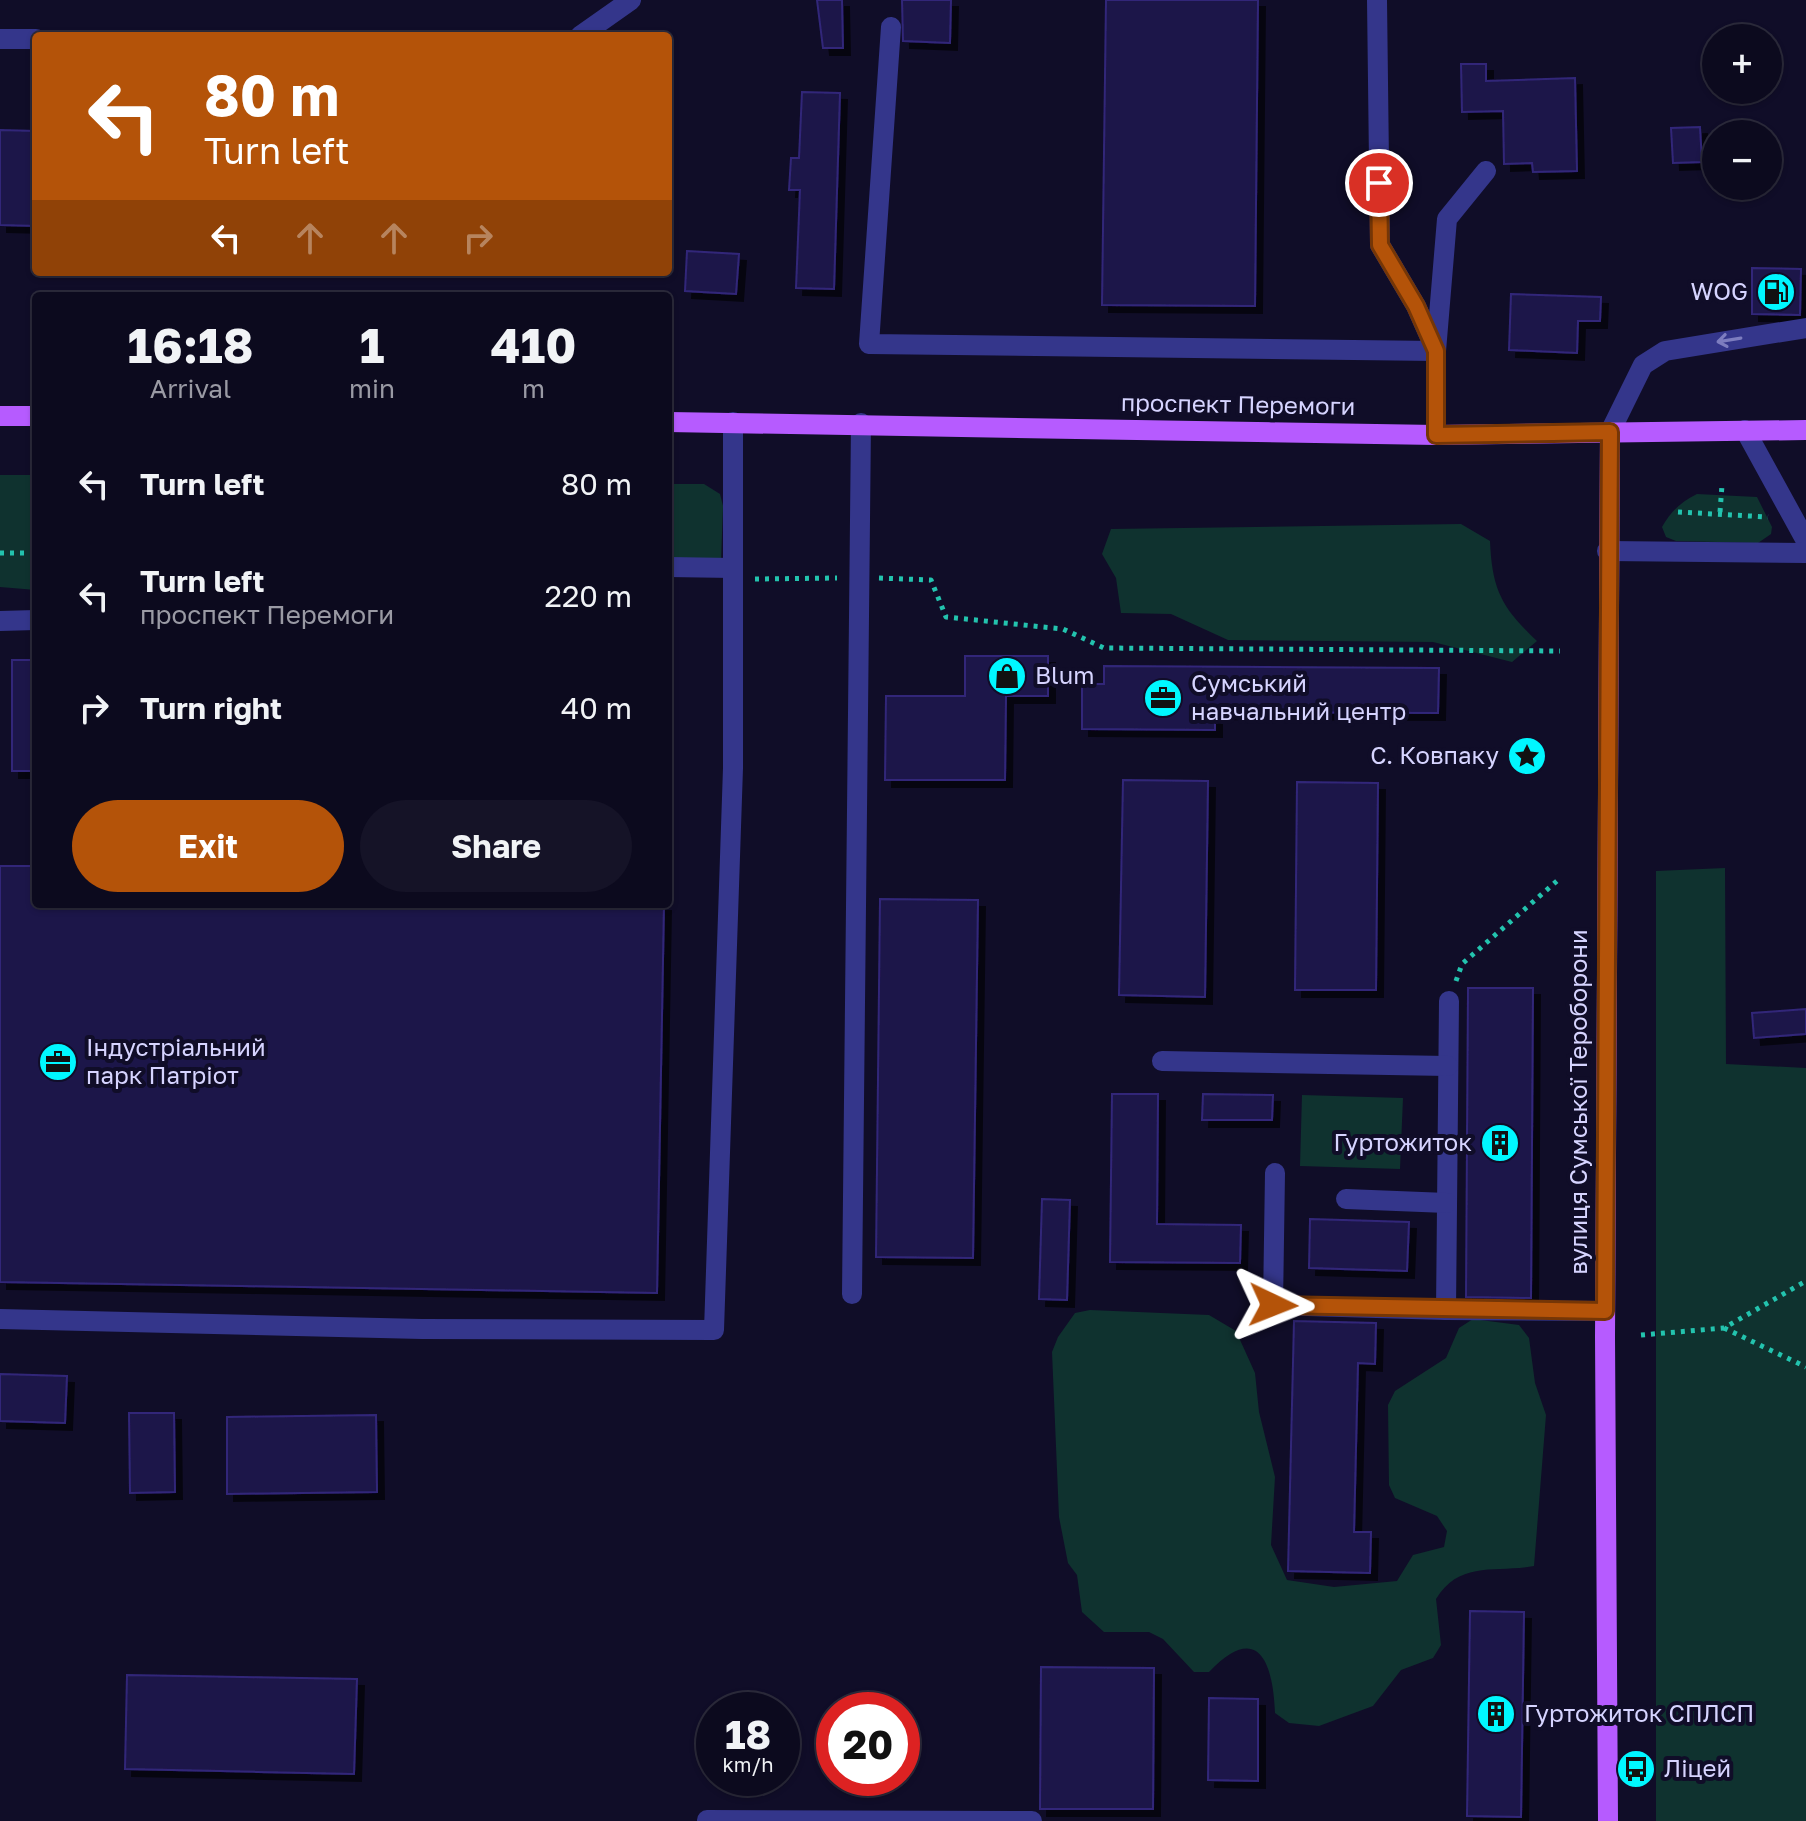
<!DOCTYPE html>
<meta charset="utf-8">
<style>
:root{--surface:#0c0a1e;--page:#151327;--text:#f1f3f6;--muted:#9a9aa4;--line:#2c2b3c;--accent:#b45309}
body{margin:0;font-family:"Golos Text",sans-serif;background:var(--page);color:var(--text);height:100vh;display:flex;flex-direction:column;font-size:30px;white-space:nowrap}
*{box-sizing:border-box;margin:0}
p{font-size:26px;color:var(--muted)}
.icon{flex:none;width:44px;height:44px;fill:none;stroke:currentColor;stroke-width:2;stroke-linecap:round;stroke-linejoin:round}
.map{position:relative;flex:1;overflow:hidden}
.drawer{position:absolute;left:32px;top:292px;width:640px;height:616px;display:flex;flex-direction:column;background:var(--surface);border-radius:8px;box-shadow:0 2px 6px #0004,0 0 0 2px var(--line)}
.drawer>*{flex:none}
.top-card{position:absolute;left:32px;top:32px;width:640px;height:244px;border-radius:8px;box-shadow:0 2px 6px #0004,0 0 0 2px var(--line);background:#b45309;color:#fff;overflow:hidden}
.controls{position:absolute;left:1702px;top:24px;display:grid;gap:16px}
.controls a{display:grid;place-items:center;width:80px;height:80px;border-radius:50%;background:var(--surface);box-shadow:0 2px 6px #0004,0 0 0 2px var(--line);font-size:40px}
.speed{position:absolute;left:696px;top:1692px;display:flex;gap:16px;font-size:40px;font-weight:700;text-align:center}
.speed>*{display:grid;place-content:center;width:104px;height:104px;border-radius:50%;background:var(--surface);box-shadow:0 2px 6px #0004,0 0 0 2px var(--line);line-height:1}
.speed small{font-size:20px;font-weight:400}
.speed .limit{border:12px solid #d22;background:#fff;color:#111}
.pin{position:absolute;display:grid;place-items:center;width:68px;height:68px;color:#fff;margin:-34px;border:4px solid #fff;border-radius:50%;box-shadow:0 2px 8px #0007}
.me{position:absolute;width:88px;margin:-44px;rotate:92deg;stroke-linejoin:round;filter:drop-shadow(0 0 6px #0008)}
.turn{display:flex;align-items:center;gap:28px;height:168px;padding:0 40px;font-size:36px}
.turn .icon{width:104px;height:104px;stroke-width:2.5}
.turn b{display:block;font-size:56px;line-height:68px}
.lanes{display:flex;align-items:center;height:76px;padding:0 40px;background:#0003;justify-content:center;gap:40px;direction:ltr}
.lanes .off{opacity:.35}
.eta{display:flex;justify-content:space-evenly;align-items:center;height:136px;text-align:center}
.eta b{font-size:48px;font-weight:700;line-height:56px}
.cta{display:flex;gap:16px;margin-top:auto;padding:16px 40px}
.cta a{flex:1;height:92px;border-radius:48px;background:var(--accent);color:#fff;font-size:32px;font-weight:700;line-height:92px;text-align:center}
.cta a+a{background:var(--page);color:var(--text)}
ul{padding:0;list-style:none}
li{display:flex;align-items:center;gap:24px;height:112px;padding:0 40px}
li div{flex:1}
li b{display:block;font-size:30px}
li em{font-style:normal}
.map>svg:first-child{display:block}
.green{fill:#0f322f}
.building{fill:#1e174a;stroke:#312779;stroke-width:2;filter:url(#shadow)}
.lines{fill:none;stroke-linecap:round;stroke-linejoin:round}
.path{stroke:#23c3ae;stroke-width:5;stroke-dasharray:4 6;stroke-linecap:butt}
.minor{stroke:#34368b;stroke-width:20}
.major{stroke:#b65bff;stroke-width:20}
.oneway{stroke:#7d7dbf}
.route-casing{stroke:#753606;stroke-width:20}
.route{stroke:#b45309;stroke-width:14}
.labels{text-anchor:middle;stroke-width:8;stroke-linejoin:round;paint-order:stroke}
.poi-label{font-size:24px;fill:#d6d4ff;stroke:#100d28;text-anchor:start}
.street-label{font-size:24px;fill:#d6d4ff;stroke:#100d28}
</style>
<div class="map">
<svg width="1806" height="1821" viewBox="0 0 1806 1821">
<defs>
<filter id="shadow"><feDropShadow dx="7" dy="7" stdDeviation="0" flood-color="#0009"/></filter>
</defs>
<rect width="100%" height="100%" fill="#100d28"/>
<g class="green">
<polygon points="0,475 36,475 36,590 0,587"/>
<polygon points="668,484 704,484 720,494 723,506 721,562 668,561"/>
<path d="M1697,494l60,3 15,30 -1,7 -13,9 -82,-2 -10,-4 -4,-10c9,-16 19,-25 35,-33z"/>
<path d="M1461,524l29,17c2,49 12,67 47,100l-25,21 -79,-20 -205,-2 -57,-26 -50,-1 -5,-35 -14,-24 9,-25z"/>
<polygon points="1725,868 1726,1064 1806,1068 1806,1821 1656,1821 1656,871"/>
<polygon points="1302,1095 1403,1098 1400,1169 1300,1166"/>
<path d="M1090,1310l119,5 27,16 19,42 4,39 16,65 -4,68 16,35 47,7 63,-6 16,-26 31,-8 3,-16 -10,-15 -42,-18 -6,-13 -1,-80 7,-14 51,-33 13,-30 14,-9 46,6 10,13 6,45 11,32 -12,151c-39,7 -74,-6 -98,33l5,46 -8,13 -32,12 -28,36 -54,20 -30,-3 -14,-10c-2,-51 -17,-92 -66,-41h-15l-31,-33 -14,-7h-45l-22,-20 -5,-37 -9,-12 -9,-46 -7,-165 6,-15 17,-24z"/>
</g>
<g class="building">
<polygon points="817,0 842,0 843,48 823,48"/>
<polygon points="902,0 951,0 950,43 903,41"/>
<polygon points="1106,0 1258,0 1255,306 1102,305"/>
<polygon points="1461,64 1486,64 1486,81 1575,78 1577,171 1533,172 1532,163 1504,164 1503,111 1462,112"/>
<polygon points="802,92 840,93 834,289 796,288 800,190 789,190 791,158 799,158"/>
<polygon points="1700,127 1702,162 1673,163 1671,128"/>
<polygon points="0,130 36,131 36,226 0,225"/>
<polygon points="687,251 739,254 736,294 685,291"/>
<polygon points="1752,268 1801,269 1800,315 1752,314"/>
<polygon points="1511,294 1601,297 1600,321 1578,321 1577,353 1509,350"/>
<polygon points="965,656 1048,656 1048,696 1006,696 1005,780 885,780 886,696 965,696"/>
<rect x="12" y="660" width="24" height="111"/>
<polygon points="1104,666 1439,668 1438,713 1215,712 1215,730 1082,729 1082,684 1104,684"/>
<polygon points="1123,780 1208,781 1205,997 1119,995"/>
<polygon points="1297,782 1378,783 1376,990 1295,990"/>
<polygon points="0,866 36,866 36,904 664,904 657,1293 0,1282"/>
<polygon points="880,899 978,900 973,1258 876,1257"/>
<polygon points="1468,988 1533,988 1531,1298 1466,1297"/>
<polygon points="1806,1009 1806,1034 1754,1038 1752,1013"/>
<polygon points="1112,1094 1158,1094 1157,1224 1241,1225 1240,1263 1110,1262"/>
<polygon points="1203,1094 1273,1095 1272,1120 1202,1120"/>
<polygon points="1042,1199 1070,1200 1067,1300 1039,1299"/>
<polygon points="1310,1219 1409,1222 1407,1271 1309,1268"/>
<polygon points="1294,1321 1376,1323 1375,1364 1358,1363 1354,1532 1371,1532 1370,1573 1288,1571"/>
<polygon points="0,1374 67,1376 65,1423 0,1421"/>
<polygon points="129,1413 174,1413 175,1492 130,1493"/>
<polygon points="376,1415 377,1492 227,1494 227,1417"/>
<polygon points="1470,1611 1524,1612 1521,1817 1467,1816"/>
<polygon points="1041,1667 1154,1668 1153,1809 1040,1809"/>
<polygon points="127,1675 357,1679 354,1774 125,1769"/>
<polygon points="1209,1698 1258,1699 1258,1781 1208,1780"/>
</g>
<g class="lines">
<g class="path">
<polyline points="1678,512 1768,517"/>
<polyline points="1720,512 1722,485"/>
<polyline points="0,553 36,553"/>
<polyline points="879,578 931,580 946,617 1063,629 1104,648 1560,651"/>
<polyline points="755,579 837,578"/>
<polyline points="1456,981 1462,964 1558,880"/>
<polyline points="1724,1328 1806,1367"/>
<polyline points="1641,1335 1724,1328 1806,1281"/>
</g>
<g class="minor">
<polyline points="1377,0 1380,245 1416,306 1436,351 1436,435"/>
<polyline points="891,27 869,344 1436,351 1447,219 1486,171"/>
<polyline points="580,36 631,0"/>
<polyline points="0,39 36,39"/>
<polyline points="1745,430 1806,541"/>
<polyline points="1610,432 1643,365 1665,351 1806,328"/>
<polyline points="1607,551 1806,553"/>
<polyline points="668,567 733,568"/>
<polyline points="0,621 36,620"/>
<polyline points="1449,1001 1446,1310 1605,1311"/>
<polyline points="1162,1061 1448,1066"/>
<polyline points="1275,1173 1273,1305 1446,1310"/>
<polyline points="1346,1199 1447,1203"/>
<polyline points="852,1294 861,423"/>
<polyline points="0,1319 422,1329 714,1330 733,768 733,422"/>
<polyline points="707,1820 1032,1821"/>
</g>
<g class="major">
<polyline points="0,416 36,416"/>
<polyline points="668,422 1436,435 1806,430"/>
<polyline points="1608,1821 1605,1337 1610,432"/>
</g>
</g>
<defs><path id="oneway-shaft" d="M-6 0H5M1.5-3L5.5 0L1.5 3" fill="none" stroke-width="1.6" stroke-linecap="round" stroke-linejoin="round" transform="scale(2)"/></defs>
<use class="oneway" href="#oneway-shaft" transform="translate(1729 340) rotate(171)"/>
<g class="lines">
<g class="route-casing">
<polyline id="route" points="1273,1305 1605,1311 1610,432 1436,435 1436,351 1416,306 1380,245 1379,183"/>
</g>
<use href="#route" class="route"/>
</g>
<defs>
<g id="fuel-disc" transform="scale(2)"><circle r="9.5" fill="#00f7ff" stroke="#100d28"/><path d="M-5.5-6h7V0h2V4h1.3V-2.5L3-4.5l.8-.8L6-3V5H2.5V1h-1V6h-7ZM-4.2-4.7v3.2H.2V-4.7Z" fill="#111"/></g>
<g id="shop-disc" transform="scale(2)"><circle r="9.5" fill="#00f7ff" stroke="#100d28"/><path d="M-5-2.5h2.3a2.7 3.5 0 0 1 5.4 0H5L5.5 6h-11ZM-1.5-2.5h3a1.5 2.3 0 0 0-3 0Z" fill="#111"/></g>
<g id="office-disc" transform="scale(2)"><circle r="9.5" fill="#00f7ff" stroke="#100d28"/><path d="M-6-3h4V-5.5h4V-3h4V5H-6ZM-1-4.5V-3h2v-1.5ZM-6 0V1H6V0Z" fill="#111"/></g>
<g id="sight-disc" transform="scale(2)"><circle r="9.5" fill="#00f7ff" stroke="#100d28"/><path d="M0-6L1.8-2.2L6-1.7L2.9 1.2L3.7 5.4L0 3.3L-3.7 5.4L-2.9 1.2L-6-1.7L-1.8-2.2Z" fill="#111"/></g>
<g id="building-disc" transform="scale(2)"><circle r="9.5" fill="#00f7ff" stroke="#100d28"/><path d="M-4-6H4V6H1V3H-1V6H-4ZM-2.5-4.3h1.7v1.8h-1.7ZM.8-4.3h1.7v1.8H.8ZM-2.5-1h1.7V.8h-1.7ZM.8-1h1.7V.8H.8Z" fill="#111"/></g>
<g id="bus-disc" transform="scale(2)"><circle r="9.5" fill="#00f7ff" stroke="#100d28"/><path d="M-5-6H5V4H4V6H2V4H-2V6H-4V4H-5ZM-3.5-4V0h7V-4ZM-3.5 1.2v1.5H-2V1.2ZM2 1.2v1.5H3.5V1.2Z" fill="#111"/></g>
</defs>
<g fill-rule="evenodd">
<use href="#fuel-disc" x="1776" y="292"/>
<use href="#shop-disc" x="1007" y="676"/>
<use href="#office-disc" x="1163" y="698"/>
<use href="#sight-disc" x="1527" y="756"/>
<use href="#office-disc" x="58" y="1062"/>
<use href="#building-disc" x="1500" y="1143"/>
<use href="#building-disc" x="1496" y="1714"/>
<use href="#bus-disc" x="1636" y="1769"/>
</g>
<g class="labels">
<g class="poi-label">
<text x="1748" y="300" text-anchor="end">WOG</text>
<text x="1035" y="684">Blum</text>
<text x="1191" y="692">Сумський<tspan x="1191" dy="28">навчальний центр</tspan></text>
<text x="1499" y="764" text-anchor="end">С. Ковпаку</text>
<text x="86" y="1056">Індустріальний<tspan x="86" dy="28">парк Патріот</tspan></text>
<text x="1472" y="1151" text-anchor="end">Гуртожиток</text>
<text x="1524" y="1722">Гуртожиток СПЛСП</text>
<text x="1664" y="1777">Ліцей</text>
</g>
<g class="street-label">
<text transform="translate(1238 405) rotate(1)" y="8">проспект Перемоги</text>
<text transform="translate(1579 1102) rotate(-90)" y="8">вулиця Сумської Тероборони</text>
</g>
</g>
</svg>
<div class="controls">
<a>+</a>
<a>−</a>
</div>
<div class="speed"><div>18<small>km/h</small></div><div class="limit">20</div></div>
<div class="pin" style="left:1379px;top:183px;background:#d93025"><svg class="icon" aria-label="arrive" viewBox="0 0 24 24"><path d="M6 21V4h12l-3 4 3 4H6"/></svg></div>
<svg class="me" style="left:1273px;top:1305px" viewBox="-20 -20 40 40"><path d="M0-17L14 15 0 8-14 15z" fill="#b45309" stroke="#fff" stroke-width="4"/></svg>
<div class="top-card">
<div class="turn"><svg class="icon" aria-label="left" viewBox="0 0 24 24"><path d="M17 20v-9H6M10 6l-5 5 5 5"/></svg><div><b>80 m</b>Turn left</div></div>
<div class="lanes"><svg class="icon" aria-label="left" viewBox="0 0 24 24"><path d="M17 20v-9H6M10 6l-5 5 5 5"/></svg><svg class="icon off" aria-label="ahead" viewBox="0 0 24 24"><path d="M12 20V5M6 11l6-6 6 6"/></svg><svg class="icon off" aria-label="ahead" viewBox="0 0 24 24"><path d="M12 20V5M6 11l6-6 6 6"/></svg><svg class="icon off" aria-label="right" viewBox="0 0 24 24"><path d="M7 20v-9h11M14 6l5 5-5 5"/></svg></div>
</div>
<section class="drawer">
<div class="eta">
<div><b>16:18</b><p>Arrival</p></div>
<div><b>1</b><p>min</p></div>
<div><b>410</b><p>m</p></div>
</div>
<ul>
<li><svg class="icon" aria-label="left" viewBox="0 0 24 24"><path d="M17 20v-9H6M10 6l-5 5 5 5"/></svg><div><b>Turn left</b></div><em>80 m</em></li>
<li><svg class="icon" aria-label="left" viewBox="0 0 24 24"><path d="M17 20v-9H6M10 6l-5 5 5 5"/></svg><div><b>Turn left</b><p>проспект Перемоги</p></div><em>220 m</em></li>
<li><svg class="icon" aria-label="right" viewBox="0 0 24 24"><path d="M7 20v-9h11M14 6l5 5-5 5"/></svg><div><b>Turn right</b></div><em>40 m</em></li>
</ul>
<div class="cta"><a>Exit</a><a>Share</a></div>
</section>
</div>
